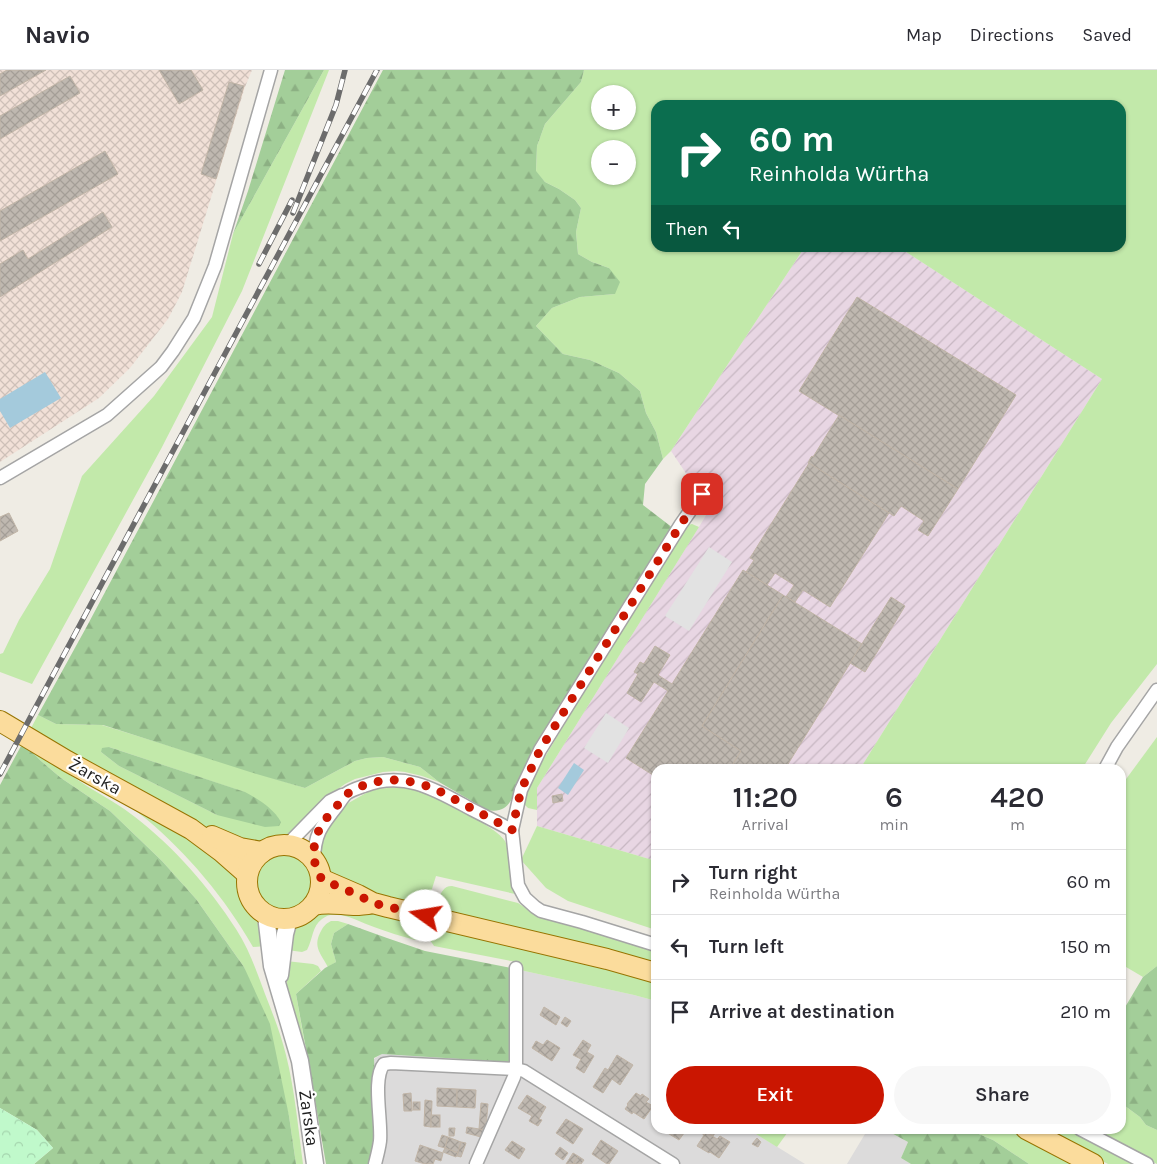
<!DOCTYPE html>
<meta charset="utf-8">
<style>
:root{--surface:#fff;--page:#f7f7f7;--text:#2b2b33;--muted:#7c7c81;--line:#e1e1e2;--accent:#ca1601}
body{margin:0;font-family:Karla,sans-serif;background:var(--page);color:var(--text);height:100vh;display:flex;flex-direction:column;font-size:19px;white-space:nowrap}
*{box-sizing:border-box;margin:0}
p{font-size:16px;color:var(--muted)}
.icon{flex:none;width:28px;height:28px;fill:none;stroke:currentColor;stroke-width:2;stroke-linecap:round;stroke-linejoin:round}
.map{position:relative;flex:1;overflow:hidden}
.sheet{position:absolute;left:651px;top:694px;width:475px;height:370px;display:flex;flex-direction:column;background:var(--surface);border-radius:15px;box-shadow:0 1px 4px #0004}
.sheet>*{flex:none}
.top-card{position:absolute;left:651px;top:30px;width:475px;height:152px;border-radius:15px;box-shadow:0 1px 4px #0004;background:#0b6e4f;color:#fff;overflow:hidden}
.tools{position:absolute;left:591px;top:15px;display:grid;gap:10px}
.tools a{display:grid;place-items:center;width:45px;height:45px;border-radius:50%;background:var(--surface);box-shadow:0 1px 4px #0004;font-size:25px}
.pin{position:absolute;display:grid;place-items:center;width:42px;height:42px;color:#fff;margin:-21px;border-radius:10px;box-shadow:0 2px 8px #0006}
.me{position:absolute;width:55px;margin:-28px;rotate:283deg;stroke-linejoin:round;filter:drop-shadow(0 0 4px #0008)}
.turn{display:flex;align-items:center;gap:18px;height:105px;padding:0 15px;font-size:22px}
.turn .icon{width:65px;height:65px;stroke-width:2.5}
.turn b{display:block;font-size:35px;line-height:42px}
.then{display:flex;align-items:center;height:48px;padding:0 15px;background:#0003;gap:10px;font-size:19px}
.eta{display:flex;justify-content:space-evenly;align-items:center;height:85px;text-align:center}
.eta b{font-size:30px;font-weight:600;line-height:35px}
.button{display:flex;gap:10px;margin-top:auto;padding:10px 15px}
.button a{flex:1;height:58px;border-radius:30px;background:var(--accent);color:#fff;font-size:20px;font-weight:600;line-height:58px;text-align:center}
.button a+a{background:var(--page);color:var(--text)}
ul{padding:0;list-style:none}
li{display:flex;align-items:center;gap:15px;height:65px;padding:0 15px;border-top:1px solid var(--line)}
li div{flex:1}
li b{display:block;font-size:19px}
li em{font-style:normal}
header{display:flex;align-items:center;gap:30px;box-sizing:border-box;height:70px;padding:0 25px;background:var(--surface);border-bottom:1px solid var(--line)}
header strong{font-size:24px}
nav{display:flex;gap:28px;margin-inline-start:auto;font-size:18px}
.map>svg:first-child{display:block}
.residential{fill:#dcdbdb}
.industrial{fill:url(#industrial-furrows)}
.military{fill:url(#military-cross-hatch)}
.grass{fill:#c2e9aa;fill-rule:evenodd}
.forest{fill:url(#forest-firs)}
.park{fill:url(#park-crowns)}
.parking{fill:#e2e2e2}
.water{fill:#a4cadc}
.building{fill:url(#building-cross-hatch);stroke:#c0b4a6}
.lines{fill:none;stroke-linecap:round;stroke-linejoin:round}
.minor-casing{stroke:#a5a5a5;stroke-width:15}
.tertiary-casing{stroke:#a5a5a5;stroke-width:19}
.primary-casing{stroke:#977401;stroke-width:22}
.minor{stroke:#fff;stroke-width:12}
.tertiary{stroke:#fff;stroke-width:16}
.primary{stroke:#fbdc9c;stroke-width:20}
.rail-casing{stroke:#6c6c6c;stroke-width:5.5}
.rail{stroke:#fff;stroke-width:4;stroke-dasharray:11;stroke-linecap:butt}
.route{stroke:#ca1601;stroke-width:9;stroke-dasharray:0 16.2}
.labels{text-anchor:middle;stroke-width:4.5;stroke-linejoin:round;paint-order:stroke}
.street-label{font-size:18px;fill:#1e1e1e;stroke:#fff}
</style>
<header>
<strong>Navio</strong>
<nav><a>Map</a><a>Directions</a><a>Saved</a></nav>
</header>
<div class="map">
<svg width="1157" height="1094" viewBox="0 0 1157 1094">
<defs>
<pattern id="industrial-furrows" width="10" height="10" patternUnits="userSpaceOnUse" patternTransform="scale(1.25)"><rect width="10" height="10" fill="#e8d6e3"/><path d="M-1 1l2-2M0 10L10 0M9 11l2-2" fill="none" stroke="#c7b7c2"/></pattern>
<pattern id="military-cross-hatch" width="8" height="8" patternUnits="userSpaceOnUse" patternTransform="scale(1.25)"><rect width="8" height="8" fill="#f1e0d7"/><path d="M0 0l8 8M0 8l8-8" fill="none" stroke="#cec0b8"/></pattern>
<pattern id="forest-firs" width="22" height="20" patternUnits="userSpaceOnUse" patternTransform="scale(1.25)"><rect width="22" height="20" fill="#a3ce99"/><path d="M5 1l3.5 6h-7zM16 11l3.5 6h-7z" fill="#8cb083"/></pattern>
<pattern id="park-crowns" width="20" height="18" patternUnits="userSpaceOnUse" patternTransform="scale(1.25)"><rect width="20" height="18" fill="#c0f9cb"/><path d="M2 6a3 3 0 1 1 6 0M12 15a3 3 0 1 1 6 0" fill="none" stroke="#a5d5ae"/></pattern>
<pattern id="building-cross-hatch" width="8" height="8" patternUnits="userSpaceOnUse" patternTransform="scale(1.25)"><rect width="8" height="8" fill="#bfb8b0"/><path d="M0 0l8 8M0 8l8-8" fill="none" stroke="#a49e97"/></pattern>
</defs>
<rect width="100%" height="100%" fill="#efece4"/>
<g class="residential">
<polygon points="511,898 634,925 656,931 656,1059 748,1059 805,1094 370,1094 375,1033 374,989"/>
<polygon points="868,1059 884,1059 908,1072 901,1088 911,1094 847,1094"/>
</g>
<polygon class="industrial" points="804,178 900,178 1102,309 860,699 656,699 656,791 537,756 537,718 710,439 671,381"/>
<polygon class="military" points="0,0 252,0 245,17 182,222 168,249 130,298 99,328 0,392"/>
<g class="grass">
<polygon points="324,0 329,0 242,221 161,379 32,614 0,602 0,584 3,583 19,550 50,499 82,406 154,326 212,247 233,164"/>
<path d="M584,0h573v594l-46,59 -29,46h-222l242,-390 -202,-131h221v-143h-465v143h148l-133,203 -8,8 -7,-27 -10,-19 -6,-22 -21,-18 -29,-13 -27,-6 -27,-28 16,-18 28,-11 35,-3 -6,-26 -17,-6 -14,-8 -2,-22 5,-24 -6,-8 -16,-11 -14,-7 -9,-10 1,-26 8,-22 36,-42zM600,24h28v27h-28zM600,79h28v27h-28z"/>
<polygon points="692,454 699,457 537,718 537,740 528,738 524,734 527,722 536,702 567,650 688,455"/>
<path d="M38,645l18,9 46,1 203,63 50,-27 12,-3 16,-1 37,10 19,15 -17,-6 -17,-4 -9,-1 -13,1 -28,7 -10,5 -22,16 -36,37 -26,7 -42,-11 -18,-8 -171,-95zM109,677l135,45 -27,23 -98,-49 -18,-14z"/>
<polygon points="1157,667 1157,896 1143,907 1121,894 1121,716"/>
<path d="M32,682c20,12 39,23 58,36 15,9 31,18 45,29 39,30 74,70 101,112 13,20 21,43 29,65 8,20 16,41 21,61 9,36 12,73 17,109h-7l-7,-48 -45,-149 -48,-68 -34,-38 -52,-50 -49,-33 -20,-17z"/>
<path d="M400,717c7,1 15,3 22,5 16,5 76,36 83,49 6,11 4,29 7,42 1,4 2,7 3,11l-79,-18 -5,16 1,3 6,2c5,-5 5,-11 14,-11l66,17 17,11 121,35v17l-280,-70 -45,-17 -7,-10 -4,-13 -1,-7 8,-24 18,-20 21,-12 9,-4z"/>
<path d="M105,720l88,48 47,40 2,13 4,12 14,15 6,28 -13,1c-28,-49 -65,-93 -108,-129 -12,-10 -26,-19 -40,-28z"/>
<polygon points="537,756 656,791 656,860 568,831 546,818 521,790"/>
<circle cx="284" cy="812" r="27"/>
<path d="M335,837l66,11 255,62v21l-22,-6 -114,-25 -4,-8 -82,-16 -4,-6 1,-8 -4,-3c-6,1 -7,4 -8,9l-4,2c-14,-4 -28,-8 -41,-13 -12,-4 -25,-12 -37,-12 -6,-1 -10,0 -15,4 -10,7 -9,20 -15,31l-5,2 -15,-2 8,-24 3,-4 17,-11z"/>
<path d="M331,851h7l10,3 -14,9 -3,11 5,18 -8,5c-7,-13 -15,-20 -8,-34 3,-6 5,-9 11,-12z"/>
<polygon points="286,891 313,894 318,896 321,901 296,924 313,1021 287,918"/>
<polygon points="1121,1033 1140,1047 1146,1055 1157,1060 1157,1094 1090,1059 1121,1059"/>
<polygon points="748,1059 790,1059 777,1077"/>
<polygon points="967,1059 1013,1059 1080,1094 1029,1094 993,1070"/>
<polygon points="1041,1059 1072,1059 1138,1094 1108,1094"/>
</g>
<g class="forest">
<polygon points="285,0 324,0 233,164 248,121"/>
<path d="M383,0h201l-3,12 -36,42 -8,22 -1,25 9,11 14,7 16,11 6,8 -5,24 2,22 14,8 17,6 11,14 -5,12 -35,3 -28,11 -16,18 27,28 27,6 29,13 21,18 6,22 10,19 7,27 -18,25 -2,21 30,23 -143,229c-3,6 -7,12 -9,18 -8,17 -8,40 -34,35l-48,-28 -19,-15 -37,-10 -16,1 -12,3 -50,27 -55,-16 -147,-47 -47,-1 -18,-9 49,-89z"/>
<polygon points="21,676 32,682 41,691 61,708 110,741 162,791 196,829 244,897 270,954 289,1046 296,1094 34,1094 53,1078 37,1060 0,1038 0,715"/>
<path d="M109,677l136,45c13,7 28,16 36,30l-2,4 -14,1 -48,-12 -98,-49 -18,-14 1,-4z"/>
<path d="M348,854l39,14 38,13 86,17 1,56 -3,38 -127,-8 -8,4c1,36 5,72 -4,106h-44l-18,-104 -12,-66 29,-26 11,-6 -5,-18 3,-11z"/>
<polygon points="1157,896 1157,1060 1146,1055 1140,1047 1121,1033 1121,944 1143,907"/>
<polygon points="884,1059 967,1059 993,1070 1029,1094 911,1094 901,1088 908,1072"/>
</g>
<polygon class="park" points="0,1038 37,1060 53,1078 34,1094 0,1094"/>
<g class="parking">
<polygon points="709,477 732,492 689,561 665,546"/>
<polygon points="606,643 629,658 608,693 584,678"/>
</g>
<g class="water">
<polygon points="45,302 61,328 10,358 0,341 0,329"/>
<polygon points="574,693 584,700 568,725 558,718"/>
</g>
<g class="building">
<polygon points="7,0 46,0 0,26 0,4"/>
<polygon points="159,0 191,0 203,20 179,34"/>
<polygon points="70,6 80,23 0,69 0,46"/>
<polygon points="229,12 244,16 216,109 201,104"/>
<polygon points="105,81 118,104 0,171 0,141"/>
<polygon points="103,142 112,157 0,227 0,194 23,180 28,189"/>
<polygon points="857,227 1016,325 958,419 799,321"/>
<polygon points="839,345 958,419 928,466 918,460 924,451 901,436 894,446 808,393 811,387 812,386 813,387"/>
<polygon points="809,393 889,443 830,537 803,520 795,532 786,527 794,515 775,503 767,515 746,502 754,490 750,488"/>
<polygon points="9,443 18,461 0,471 0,447"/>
<polygon points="743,500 783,525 702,656 741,681 730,699 656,699 656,707 626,688 668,621 654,612 641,632 627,623 638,604 634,602 640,592 644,594 655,576 670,585 658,605 672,614"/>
<polygon points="783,525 862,574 785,699 730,699 741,681 702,656"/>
<polygon points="891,527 905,536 865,602 850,593"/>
<polygon points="562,724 563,731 553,733 552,726"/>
<polygon points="544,937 560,947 556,955 540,945"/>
<polygon points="565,947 571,951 567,957 561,953"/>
<polygon points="547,970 560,978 552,991 532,978 536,971 543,975"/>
<polygon points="583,970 591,975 587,982 594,986 584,1003 576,998 581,989 573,985"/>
<polygon points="617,985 633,995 620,1015 612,1009 603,1023 593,1017 605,998 608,1000"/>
<polygon points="437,1018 457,1019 457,1037 437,1036"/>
<polygon points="457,1019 476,1020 475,1038 457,1037"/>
<polygon points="411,1023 412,1041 404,1041 403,1024"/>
<polygon points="636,1023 641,1026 642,1024 649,1029 646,1032 653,1036 644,1049 633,1042 632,1044 625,1039 628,1035 627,1034"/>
<polygon points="527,1025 546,1037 539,1049 542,1050 538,1056 529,1051 532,1046 518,1038"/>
<polygon points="425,1030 432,1031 431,1057 424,1056"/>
<rect x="413" y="1032" width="7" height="8"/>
<polygon points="481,1033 488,1034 486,1057 485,1060 479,1059"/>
<rect x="431" y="1045" width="9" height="12"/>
<polygon points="566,1049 583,1059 573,1074 556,1063"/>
<polygon points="467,1057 485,1060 481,1067 466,1063"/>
<polygon points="449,1058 455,1058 454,1066 449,1066"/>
<polygon points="661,1059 687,1059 679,1070"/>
<polygon points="696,1059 718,1059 713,1066 706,1062 704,1065"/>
<polygon points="706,1062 717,1069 720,1066 730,1072 719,1088 710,1082 709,1083 697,1076"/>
<polygon points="442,1065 448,1067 445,1078 438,1076"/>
<polygon points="448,1067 461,1072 458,1083 445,1078"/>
<polygon points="757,1068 761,1072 758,1077 752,1074"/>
<polygon points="601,1070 618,1081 609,1094 607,1094 592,1084"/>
<polygon points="512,1071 525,1079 519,1089 505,1080"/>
<polygon points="461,1072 466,1073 461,1087 457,1086"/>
<polygon points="420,1075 443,1083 441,1091 435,1089 433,1094 425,1094 415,1091"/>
<polygon points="560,1077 568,1083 563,1090 555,1084"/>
<polygon points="445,1078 458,1083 456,1087 443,1082"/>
<polygon points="573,1083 578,1086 573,1094 566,1094"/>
<polygon points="578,1086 584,1090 581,1094 573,1094"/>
</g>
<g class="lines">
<g class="minor-casing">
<g id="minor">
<polyline points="0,408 107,345 161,297 173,281 194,248 215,196 271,0"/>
<polyline points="1105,699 1117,677 1157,620"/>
<polyline points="287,775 330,731 342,725"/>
<path d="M314,791c0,-26 7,-35 23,-55 3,-4 6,-9 9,-12 5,-4 12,-6 18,-8 40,-16 72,4 107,23 14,7 27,14 41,21"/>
<polyline points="656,875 582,852 541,841 535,837 525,828 518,815 512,760 521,720 540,680 681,454 702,424"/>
<polyline points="1080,1059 1147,1094"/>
<path d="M375,1094c2,-8 4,-15 5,-23 2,-20 -8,-63 4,-77l7,-1 125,6 8,2 149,93"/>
<polyline points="476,1094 514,1007 516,999 516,898"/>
</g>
</g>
<g class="tertiary-casing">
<g id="tertiary">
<polyline points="266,845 272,896 300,991 305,1024 315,1094"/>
<polyline points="280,905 285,864 289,849"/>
</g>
</g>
<g class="primary-casing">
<g id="primary">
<polyline points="0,651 67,691 191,759 222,782 247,804"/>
<polyline points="212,766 240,778 262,782"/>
<circle cx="284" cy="812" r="37"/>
<polyline points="321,809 358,825 373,833 388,837 607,889 656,903"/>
<path d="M314,835c14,-4 28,0 42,0 4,0 9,-1 13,-1"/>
<polyline points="1026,1059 1093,1094"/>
</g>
</g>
<use href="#minor" class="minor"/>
<use href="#tertiary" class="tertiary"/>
<use href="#primary" class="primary"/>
<g class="rail-casing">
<g id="rail">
<polyline points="293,143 336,35 345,0"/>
<polyline points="259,194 292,130"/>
<polyline points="0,704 377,0"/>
</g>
</g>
<use href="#rail" class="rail"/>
</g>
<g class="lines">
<polyline class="route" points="426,846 373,833 358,825 321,809 320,802 314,791 314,778 317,764 324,751 347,724 356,718 374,712 390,710 404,710 427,716 441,722 512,760 521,720 540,680 681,454 702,424"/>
</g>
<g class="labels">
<g class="street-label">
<text transform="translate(95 706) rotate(29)" y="6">Żarska</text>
<text transform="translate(309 1048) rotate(82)" y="6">Żarska</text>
</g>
</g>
</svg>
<div class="tools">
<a>+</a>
<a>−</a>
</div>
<div class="pin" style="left:702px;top:424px;background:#d93025"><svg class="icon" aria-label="arrive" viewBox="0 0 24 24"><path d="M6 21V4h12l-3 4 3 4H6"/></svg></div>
<svg class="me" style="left:426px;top:846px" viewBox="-20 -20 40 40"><circle r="19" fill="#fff"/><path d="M0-13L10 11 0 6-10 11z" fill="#ca1601"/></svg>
<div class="top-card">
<div class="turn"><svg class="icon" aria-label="right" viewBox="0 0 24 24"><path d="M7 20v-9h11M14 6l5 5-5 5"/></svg><div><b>60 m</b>Reinholda Würtha</div></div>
<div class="then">Then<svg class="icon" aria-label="left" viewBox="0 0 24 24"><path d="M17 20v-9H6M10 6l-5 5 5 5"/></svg></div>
</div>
<section class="sheet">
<div class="eta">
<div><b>11:20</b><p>Arrival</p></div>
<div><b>6</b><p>min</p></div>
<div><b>420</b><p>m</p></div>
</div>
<ul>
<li><svg class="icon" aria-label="right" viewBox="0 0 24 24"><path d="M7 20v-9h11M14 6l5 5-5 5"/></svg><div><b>Turn right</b><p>Reinholda Würtha</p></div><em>60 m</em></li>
<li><svg class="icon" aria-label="left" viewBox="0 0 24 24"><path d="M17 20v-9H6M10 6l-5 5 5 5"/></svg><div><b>Turn left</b></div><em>150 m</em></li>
<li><svg class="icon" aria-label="arrive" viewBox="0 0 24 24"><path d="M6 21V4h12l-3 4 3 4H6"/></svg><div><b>Arrive at destination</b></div><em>210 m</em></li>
</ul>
<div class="button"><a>Exit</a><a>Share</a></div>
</section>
</div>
